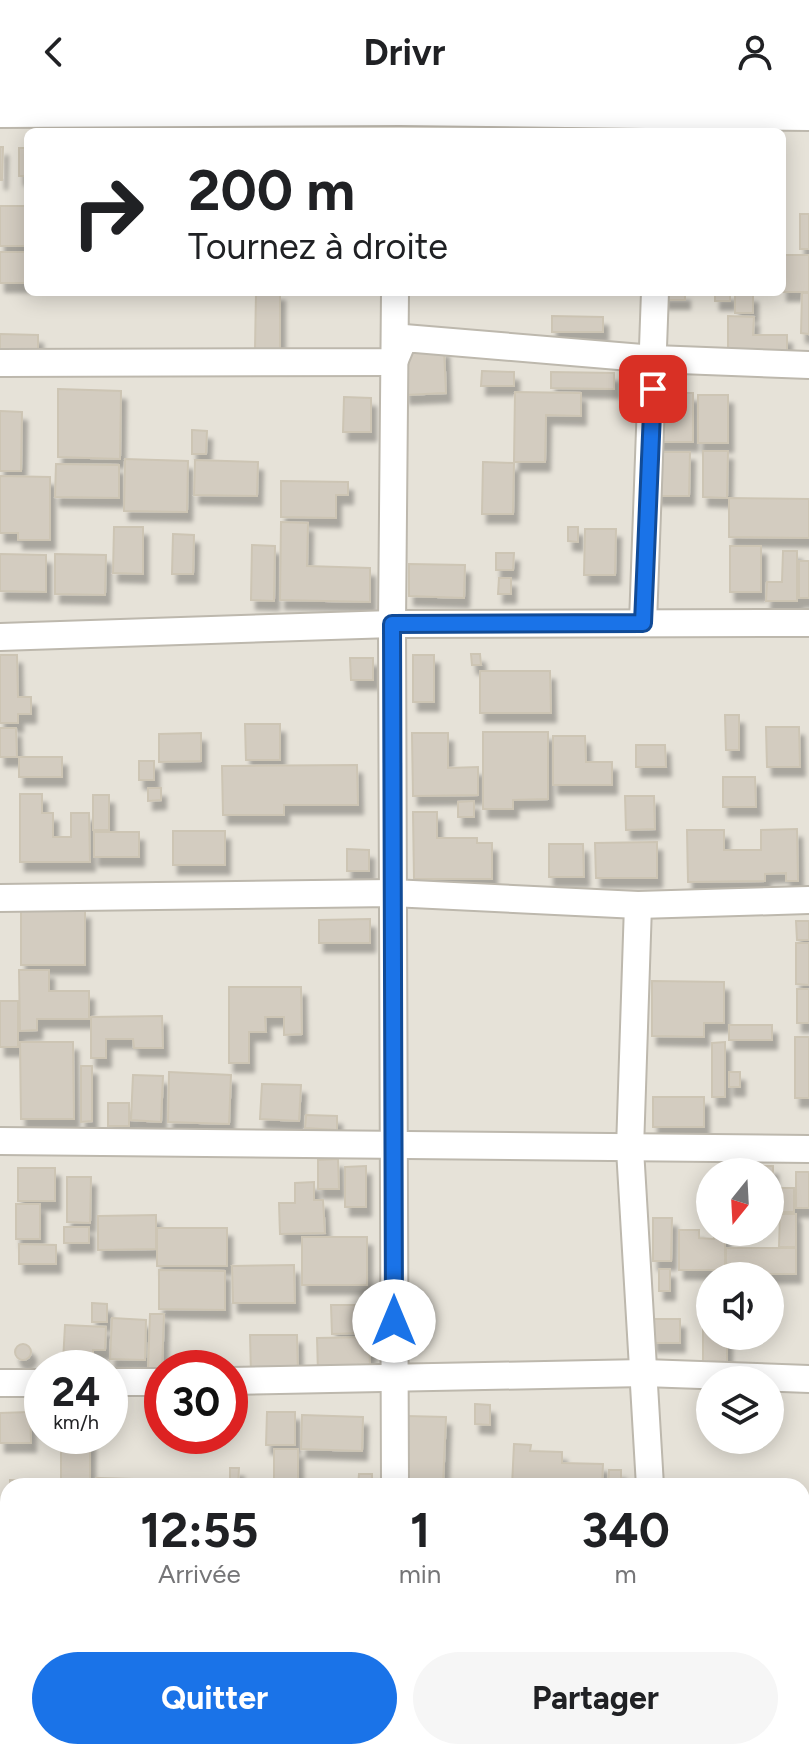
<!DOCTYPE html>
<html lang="fr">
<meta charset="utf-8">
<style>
:root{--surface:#fff;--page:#f6f6f6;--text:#202124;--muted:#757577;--accent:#1a73e8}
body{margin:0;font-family:Figtree,sans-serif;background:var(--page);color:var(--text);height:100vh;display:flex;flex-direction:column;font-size:30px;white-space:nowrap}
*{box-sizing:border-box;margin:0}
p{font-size:26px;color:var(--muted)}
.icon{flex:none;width:44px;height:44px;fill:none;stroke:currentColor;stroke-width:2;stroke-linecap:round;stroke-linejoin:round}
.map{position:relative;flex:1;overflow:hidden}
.side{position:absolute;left:0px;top:1374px;width:810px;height:282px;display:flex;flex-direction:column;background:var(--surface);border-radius:24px 24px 0 0;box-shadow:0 4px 20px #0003}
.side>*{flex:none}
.guide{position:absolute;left:24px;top:24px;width:762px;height:168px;border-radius:12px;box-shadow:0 4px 20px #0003;background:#fff;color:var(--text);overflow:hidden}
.needle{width:52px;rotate:198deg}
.fabs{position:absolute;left:696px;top:1054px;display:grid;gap:16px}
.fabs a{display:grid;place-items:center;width:88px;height:88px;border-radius:50%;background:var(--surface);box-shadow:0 4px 20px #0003;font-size:40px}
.speed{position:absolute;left:24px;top:1246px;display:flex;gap:16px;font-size:40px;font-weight:700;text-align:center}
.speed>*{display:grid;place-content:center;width:104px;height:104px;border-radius:50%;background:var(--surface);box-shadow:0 4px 20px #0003;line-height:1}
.speed small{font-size:20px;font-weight:400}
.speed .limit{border:12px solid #d22;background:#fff;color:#111}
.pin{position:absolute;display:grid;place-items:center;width:68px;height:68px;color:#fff;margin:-34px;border-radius:16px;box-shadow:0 4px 12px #0006}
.me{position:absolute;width:88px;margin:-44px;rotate:0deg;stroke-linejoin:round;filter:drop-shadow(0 0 6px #0008)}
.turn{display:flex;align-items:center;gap:28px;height:168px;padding:0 32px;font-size:36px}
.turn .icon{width:104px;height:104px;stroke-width:2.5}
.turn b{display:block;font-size:56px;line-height:68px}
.eta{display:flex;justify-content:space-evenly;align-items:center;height:136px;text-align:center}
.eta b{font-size:48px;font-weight:700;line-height:56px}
.cta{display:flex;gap:16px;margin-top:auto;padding:16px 32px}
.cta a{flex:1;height:92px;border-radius:48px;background:var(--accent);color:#fff;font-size:32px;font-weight:700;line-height:92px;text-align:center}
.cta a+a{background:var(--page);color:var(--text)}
header{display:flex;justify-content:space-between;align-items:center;height:104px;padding:0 32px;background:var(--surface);font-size:36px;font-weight:700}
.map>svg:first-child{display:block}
.residential{fill:#e6e2d8;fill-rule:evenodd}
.building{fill:#d3ccc0;stroke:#cdc5b4;stroke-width:2;filter:url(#shadow)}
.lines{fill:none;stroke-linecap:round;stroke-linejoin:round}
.minor-casing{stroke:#bdb8ad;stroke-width:30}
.minor{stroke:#fff;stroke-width:26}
.route-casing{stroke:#114b97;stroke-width:20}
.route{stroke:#1a73e8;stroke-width:14}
</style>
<header><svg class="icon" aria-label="back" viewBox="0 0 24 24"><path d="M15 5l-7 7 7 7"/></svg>Drivr<svg class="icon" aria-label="person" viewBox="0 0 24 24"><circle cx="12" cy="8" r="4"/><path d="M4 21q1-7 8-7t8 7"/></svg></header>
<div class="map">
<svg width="809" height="1655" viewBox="0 0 809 1655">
<defs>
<filter id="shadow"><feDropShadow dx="5" dy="9" stdDeviation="2" flood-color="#0004"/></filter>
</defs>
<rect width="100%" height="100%" fill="#f3f0ea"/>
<path class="residential" d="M0,0h809v1655h-809zM28,28h754v160h-754zM710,1068h60v60h-60zM710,1172h60v60h-60zM42,1264h68v68h-68zM162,1264h68v68h-68zM710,1276h60v60h-60zM8,1382h794v266h-794z"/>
<g class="building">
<polygon points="0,43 3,43 2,76 0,76"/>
<rect x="19" y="44" width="9" height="28"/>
<rect x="0" y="102" width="28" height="40"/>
<rect x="800" y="110" width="9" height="35"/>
<rect x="0" y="148" width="28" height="31"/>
<rect x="782" y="151" width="27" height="37"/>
<polygon points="256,188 280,188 280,246 255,246"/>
<rect x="663" y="188" width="22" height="8"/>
<rect x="715" y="188" width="15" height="9"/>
<polygon points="735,189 753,190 753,209 735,209"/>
<polygon points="802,189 809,189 809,230 801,229"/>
<polygon points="552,212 603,213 603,228 552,228"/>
<polygon points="728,212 754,213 753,231 787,231 787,256 728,255"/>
<polygon points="0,230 38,231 38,247 0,247"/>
<polygon points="444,244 446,289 405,291 403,246"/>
<polygon points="482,267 514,268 514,282 481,282"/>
<polygon points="551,268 614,269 614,285 551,284"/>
<polygon points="58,285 121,287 120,355 58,353"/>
<polygon points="515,288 581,289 581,312 546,311 545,358 514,358"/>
<rect x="656" y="289" width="37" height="49"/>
<rect x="698" y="291" width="30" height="48"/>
<polygon points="344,293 371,294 371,328 343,328"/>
<polygon points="0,307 22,308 21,367 0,367"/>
<polygon points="192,326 207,327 206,350 192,350"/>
<polygon points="703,347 728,347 727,394 703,393"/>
<polygon points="656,348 690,348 689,392 656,392"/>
<polygon points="125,355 188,357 187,408 124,407"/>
<polygon points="195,356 258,358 257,392 194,391"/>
<polygon points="483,358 514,359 513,410 482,410"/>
<polygon points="56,360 119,361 119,394 55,393"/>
<polygon points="0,372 50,373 50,436 18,436 18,429 0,429"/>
<polygon points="281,377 348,378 348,391 336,391 336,414 281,413"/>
<polygon points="729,394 809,395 809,434 729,433"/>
<polygon points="281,418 308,419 307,462 370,464 370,498 280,496"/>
<polygon points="114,423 143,423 143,470 113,469"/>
<polygon points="568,423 578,423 578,438 568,437"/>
<polygon points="585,425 616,425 615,471 584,471"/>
<polygon points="173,430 194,431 193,470 172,470"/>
<polygon points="252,441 275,442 274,497 251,496"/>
<rect x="730" y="442" width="31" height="46"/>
<polygon points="783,447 797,447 797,497 766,497 767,478 782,478"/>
<polygon points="496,449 514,449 513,466 496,466"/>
<polygon points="0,450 46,451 46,488 0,487"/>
<polygon points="55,450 106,451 105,491 55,490"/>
<rect x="799" y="457" width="10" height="37"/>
<polygon points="409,460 465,461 464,494 409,492"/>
<polygon points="499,474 511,474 511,490 498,490"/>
<polygon points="471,550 480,550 481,561 472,561"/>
<polygon points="0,551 17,551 18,593 31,593 31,610 18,610 18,619 0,619"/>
<rect x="413" y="551" width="21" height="47"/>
<polygon points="350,554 373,554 373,576 351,576"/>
<polygon points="480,567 550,567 551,609 480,609"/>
<polygon points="725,611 739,611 739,646 726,646"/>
<polygon points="245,620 280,620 280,656 246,656"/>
<polygon points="766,623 799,623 800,663 767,663"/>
<polygon points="0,624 16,624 17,653 0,653"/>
<polygon points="483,628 548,628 548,695 513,696 513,705 483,705"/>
<polygon points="201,629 201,657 159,658 159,630"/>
<polygon points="412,629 448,629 448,664 478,663 478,691 413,692"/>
<polygon points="553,632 585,632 586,658 612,658 612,681 553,681"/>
<polygon points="636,641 665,641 666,663 636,663"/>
<rect x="19" y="653" width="43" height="20"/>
<rect x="139" y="657" width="15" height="19"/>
<polygon points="357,661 358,701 284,701 284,711 223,711 222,662"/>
<polygon points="723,673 755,673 756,703 723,703"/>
<polygon points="148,684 161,684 161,696 148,697"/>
<polygon points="20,690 42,690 42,709 53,709 53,733 71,733 71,709 89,709 90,758 20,758"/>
<rect x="93" y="691" width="16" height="35"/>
<polygon points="625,692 654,692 655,725 626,726"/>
<polygon points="474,697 474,713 458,713 458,698"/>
<polygon points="413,708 437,708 437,734 477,734 477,739 492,739 492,775 414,775"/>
<polygon points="797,725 798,777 786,777 786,769 765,770 765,777 688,778 687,726 724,726 724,746 761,746 761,726"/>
<rect x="173" y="727" width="52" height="34"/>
<rect x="94" y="728" width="45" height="25"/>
<polygon points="657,738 657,774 596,774 595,739"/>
<polygon points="549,740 583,740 584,773 549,773"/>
<polygon points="347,745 369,746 369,767 347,767"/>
<polygon points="85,806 85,861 21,861 21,807"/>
<polygon points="370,815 370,839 319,839 319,816"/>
<polygon points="796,817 809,817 809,836 797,836"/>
<polygon points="796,839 809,839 809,881 796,880"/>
<polygon points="19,866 49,866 49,887 89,887 89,915 37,915 37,926 20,927"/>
<polygon points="652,877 724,878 724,919 704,919 704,933 652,932"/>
<polygon points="229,883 301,883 302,930 284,931 284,913 265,913 266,928 249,928 249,959 229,959"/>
<rect x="797" y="885" width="12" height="34"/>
<rect x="0" y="897" width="18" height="46"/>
<polygon points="162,912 163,944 134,944 133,935 106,935 106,954 91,954 91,913"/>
<rect x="729" y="921" width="43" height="15"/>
<rect x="795" y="933" width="14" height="61"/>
<polygon points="20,938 73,938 74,1015 21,1015"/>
<polygon points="725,938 725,993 712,993 712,939"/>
<polygon points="81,962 92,962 92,1017 81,1018"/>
<polygon points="169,968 231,971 229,1020 168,1018"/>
<rect x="729" y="968" width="11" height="15"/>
<polygon points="133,971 163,972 161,1018 131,1016"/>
<polygon points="262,980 301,981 299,1017 260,1015"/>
<rect x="653" y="993" width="51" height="30"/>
<rect x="108" y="999" width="21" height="23"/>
<polygon points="306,1011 337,1012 337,1026 305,1024"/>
<polygon points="338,1055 339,1085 318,1085 318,1056"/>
<polygon points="366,1062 366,1103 345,1103 345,1063"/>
<polygon points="761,1062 773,1062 773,1082 770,1082 770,1068 761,1068"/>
<rect x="720" y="1063" width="32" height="5"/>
<rect x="18" y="1064" width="37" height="33"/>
<rect x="796" y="1068" width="13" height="36"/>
<polygon points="67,1073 91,1073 90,1119 67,1118"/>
<polygon points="314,1078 314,1096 323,1096 325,1129 280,1130 279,1099 295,1099 295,1079"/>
<rect x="774" y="1084" width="20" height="24"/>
<rect x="16" y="1100" width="24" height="35"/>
<polygon points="780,1110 796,1110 796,1143 779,1143"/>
<polygon points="156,1111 156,1145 98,1146 98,1112"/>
<polygon points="653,1114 672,1114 671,1157 653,1157"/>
<rect x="64" y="1123" width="25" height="16"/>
<rect x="157" y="1124" width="70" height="38"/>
<polygon points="679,1126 699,1126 699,1134 714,1135 715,1128 725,1128 725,1166 679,1166"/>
<rect x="302" y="1133" width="65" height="48"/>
<polygon points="19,1140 56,1141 56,1160 19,1160"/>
<rect x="726" y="1144" width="70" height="26"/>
<polygon points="294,1161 295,1199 233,1199 232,1162"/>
<rect x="659" y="1165" width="11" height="22"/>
<polygon points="159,1166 225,1167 225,1206 159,1205"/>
<polygon points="92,1199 107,1200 107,1218 92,1218"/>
<polygon points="331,1201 361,1201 362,1229 332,1230"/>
<polygon points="150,1210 164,1210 162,1266 148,1265"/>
<polygon points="703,1212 710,1212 710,1232 727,1232 727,1270 703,1270"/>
<polygon points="112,1214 146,1216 145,1256 110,1255"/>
<rect x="652" y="1215" width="28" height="24"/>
<polygon points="65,1221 106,1223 105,1246 93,1246 93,1260 63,1258"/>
<polygon points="250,1231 297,1231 298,1269 251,1270"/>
<polygon points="369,1233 370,1266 318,1268 317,1234"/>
<circle cx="23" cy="1248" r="8"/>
<polygon points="475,1300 490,1301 490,1321 475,1320"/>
<polygon points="30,1308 31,1339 0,1339 0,1309"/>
<polygon points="267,1308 295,1308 295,1341 266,1341"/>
<polygon points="302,1311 363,1313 362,1347 301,1345"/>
<polygon points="406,1312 446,1313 443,1382 404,1382"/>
<rect x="61" y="1332" width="29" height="50"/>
<polygon points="514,1340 531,1341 530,1347 562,1348 562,1359 603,1360 602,1382 512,1382"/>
<rect x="274" y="1345" width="24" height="36"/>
<polygon points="230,1364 239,1364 238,1380 230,1379"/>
<polygon points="609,1366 621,1366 621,1382 608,1382"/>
<polygon points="359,1370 372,1370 372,1382 358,1382"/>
<polygon points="96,1374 133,1375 133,1382 96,1382"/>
<polygon points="10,1376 25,1377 25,1382 10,1382"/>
<rect x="0" y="1399" width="8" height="22"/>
<rect x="802" y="1408" width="7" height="28"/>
<rect x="802" y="1453" width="7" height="46"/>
<rect x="802" y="1536" width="7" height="18"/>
<polygon points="0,1635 8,1635 8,1648 57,1648 57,1649 32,1648 32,1655 0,1655"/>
<polygon points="113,1648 158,1649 157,1655 113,1655"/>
<polygon points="165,1648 193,1648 193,1650 165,1651"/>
<polygon points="197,1648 235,1648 235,1650 197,1652"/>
<polygon points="623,1648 765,1648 765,1655 694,1655"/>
<rect x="95" y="1649" width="15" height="6"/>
<polygon points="446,1650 446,1655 375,1655 375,1651"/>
</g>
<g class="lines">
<g class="minor-casing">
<g id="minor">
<polyline points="0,10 400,8 809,13"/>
<polyline points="395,188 392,520 395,1382"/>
<polyline points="0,259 394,258 404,234 654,255 809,261"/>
<polyline points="643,519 655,188"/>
<polyline points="0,533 392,520 809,519"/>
<polyline points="0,794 392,789 638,801 809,796"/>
<polyline points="638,801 630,1045 650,1382"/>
<polyline points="0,1037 809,1045"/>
<polyline points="230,1277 644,1269 809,1275"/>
<polyline points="110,1278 162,1278"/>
<polyline points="0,1279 42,1279"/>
<polyline points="802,1509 809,1509"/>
<polyline points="0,1526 8,1526"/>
<polyline points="81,1648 82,1655"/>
<polyline points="541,1648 541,1655"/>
</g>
</g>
<use href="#minor" class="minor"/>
</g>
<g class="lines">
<g class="route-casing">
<polyline id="route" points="394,1217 392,520 643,519 653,285"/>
</g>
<use href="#route" class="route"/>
</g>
</svg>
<div class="fabs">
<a><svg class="needle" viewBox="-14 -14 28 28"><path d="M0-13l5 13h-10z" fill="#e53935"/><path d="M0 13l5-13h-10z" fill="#757577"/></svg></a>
<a><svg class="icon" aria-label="sound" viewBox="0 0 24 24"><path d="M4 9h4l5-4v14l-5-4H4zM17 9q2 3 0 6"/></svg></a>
<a><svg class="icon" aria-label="layers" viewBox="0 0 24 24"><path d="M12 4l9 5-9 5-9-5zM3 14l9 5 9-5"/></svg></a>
</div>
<div class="speed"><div>24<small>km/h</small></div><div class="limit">30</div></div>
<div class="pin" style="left:653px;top:285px;background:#d93025"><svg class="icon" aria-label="arrive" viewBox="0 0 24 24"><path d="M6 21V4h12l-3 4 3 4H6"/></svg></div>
<svg class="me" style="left:394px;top:1217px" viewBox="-20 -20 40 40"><circle r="19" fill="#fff"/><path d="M0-13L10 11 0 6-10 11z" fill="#1a73e8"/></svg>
<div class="guide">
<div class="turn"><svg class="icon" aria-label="right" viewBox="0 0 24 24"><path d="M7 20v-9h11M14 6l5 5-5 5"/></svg><div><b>200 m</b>Tournez à droite</div></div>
</div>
<section class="side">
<div class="eta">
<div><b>12:55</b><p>Arrivée</p></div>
<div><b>1</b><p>min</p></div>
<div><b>340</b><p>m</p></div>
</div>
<div class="cta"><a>Quitter</a><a>Partager</a></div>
</section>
</div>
